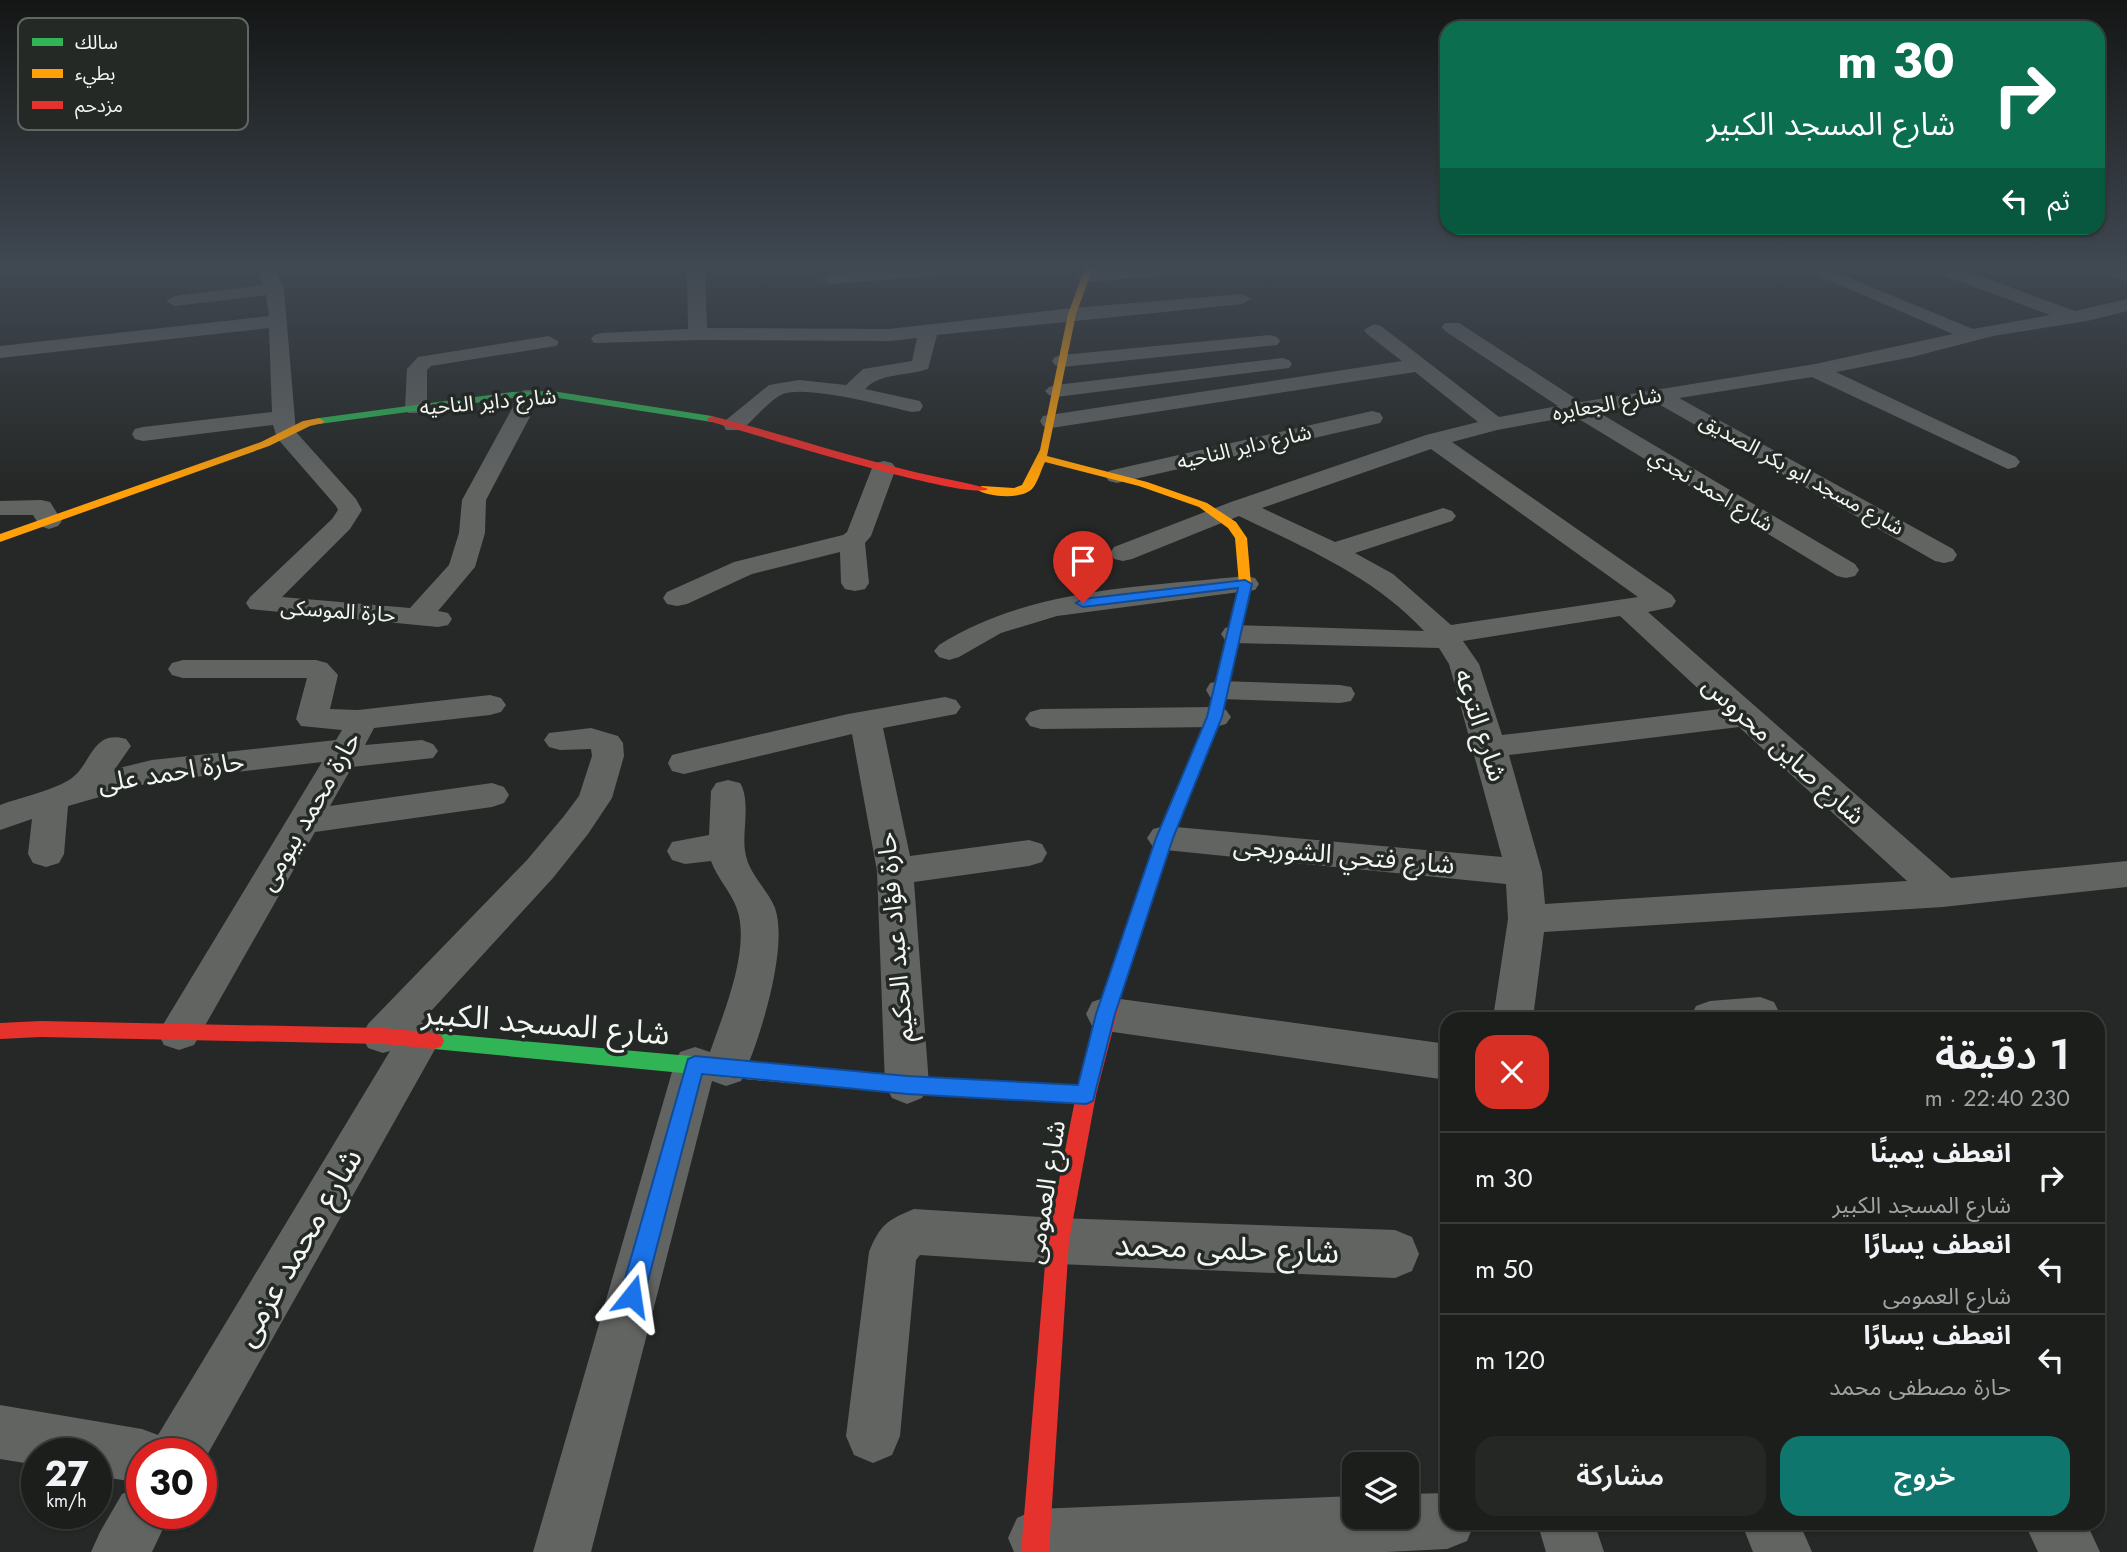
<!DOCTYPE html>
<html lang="ar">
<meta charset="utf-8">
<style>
:root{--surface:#1c1e1c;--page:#252725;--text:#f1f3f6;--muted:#a0a2a3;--line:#3a3c3b;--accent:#0f766e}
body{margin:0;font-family:Jost,"Noto Sans Arabic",sans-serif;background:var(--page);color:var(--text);direction:rtl;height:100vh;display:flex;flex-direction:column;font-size:26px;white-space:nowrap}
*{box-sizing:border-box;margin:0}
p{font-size:23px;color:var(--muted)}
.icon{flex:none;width:38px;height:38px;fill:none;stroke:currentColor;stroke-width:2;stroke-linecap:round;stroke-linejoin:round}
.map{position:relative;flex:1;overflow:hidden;direction:ltr}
.sheet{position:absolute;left:1440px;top:1012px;width:665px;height:518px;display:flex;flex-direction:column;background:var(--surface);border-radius:21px;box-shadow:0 2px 5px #0004,0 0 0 2px var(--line);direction:rtl}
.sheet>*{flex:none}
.top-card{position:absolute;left:1440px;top:21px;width:665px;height:214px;border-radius:21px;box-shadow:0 2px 5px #0004,0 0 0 2px var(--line);direction:rtl;background:#0b6e4f;color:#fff;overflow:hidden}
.fabs{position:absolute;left:1342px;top:1452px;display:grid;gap:14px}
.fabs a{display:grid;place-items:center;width:77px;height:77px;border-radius:14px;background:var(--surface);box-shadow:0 2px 5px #0004,0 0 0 2px var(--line);font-size:35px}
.speed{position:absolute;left:21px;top:1438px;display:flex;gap:14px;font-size:35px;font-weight:700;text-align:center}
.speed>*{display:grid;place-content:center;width:91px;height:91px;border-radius:50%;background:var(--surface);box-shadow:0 2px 5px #0004,0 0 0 2px var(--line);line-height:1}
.speed small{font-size:18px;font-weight:400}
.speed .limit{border:10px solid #d22;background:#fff;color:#111}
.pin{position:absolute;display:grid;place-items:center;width:60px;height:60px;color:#fff;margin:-72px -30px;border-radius:50% 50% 50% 0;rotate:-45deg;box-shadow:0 0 7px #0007}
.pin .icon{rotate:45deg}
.me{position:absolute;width:77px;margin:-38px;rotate:15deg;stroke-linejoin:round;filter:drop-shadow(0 0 5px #0008)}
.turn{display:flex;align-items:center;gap:24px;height:147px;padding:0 35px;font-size:32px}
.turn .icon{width:91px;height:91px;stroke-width:2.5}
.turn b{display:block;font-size:49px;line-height:60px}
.then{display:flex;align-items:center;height:66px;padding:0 35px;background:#0003;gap:14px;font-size:26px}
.round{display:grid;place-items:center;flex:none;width:74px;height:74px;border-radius:21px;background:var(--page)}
.headline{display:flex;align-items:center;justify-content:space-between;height:119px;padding:0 35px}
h1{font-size:42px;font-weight:600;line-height:52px}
.action{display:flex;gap:14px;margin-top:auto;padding:14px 35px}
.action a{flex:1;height:80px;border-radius:21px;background:var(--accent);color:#fff;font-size:28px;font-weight:600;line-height:80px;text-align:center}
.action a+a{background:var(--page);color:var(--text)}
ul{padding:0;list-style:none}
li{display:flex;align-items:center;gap:21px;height:91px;padding:0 35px;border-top:2px solid var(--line)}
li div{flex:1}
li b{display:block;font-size:26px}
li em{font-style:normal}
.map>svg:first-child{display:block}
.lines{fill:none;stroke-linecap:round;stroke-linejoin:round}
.street{fill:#626462;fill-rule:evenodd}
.fast{fill:#30b455;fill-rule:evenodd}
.slow{fill:#ff9f0a;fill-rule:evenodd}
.jam{fill:#e5322d;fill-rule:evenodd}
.route{fill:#1a73e8;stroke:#114b97;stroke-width:2}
.labels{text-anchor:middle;stroke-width:7;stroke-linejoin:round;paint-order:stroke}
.far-street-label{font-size:21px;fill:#f3f6f3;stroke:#242925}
.street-label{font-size:26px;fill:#f3f6f3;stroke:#242925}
.near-street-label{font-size:32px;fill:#f3f6f3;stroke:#242925}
.key{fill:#242925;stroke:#626663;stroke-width:2}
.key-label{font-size:19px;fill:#f3f6f3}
</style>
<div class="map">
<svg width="2127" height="1552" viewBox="0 0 2127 1552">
<rect width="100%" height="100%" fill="#252826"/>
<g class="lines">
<g class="street">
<polygon points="258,268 275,268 284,289 296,432 356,499 362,510 350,529 282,597 410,608 449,565 459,533 462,500 520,394 524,390 538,390 542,394 486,500 485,533 475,567 438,611 448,613 452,619 448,625 438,627 250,609 246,603 250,597 332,519 338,510 336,506 277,438 273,425 143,441 135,439 132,434 135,429 143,427 272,412 269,328 0,358 0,346 269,316 266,295 175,306 166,301 175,296 263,285"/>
<path d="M687,268h18l2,60 182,1 183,-21 170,-14 9,5 -9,5 -305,31 -9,34c-24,8 -46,3 -63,20l55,12 3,5 -3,5 -8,1c-27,-6 -104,-27 -129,-18 -12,5 -31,27 -41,36h-16l-3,-5 3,-5 43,-35 30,-5 47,5 17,-16 49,-8 5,-23 -28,3 -191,-1 -104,3 -3,-4 3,-4 7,-2 87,-4z"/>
<polygon points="897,268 977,268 969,273 830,284 821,279 830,274"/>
<polygon points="1125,268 1201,268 1193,273 1085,282 1076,277 1085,272"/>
<path d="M1801,268h24l148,61 77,-14 -115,-43 -2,-4h25l117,43 52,-12v12l-40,10 -94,15 -81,21 -76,15 180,85 4,5 -4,5 -8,2 -196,-92 -133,21 274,151 4,6 -4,6 -9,2 -9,-2 -280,-159 -57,10 257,152 4,6 -4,6 -9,2 -9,-2 -263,-160 -77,14 -45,12 220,153 4,6 -4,6 -24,5 303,266 176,-17v26l-184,20 -399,25 -11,86h-40l15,-99 -2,-35 -341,-34 -12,-3 -6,-9 6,-9 12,-3 337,31 -53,-193 -10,-16 -204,-5 -10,-3 -4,-6 4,-6 10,-3 189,6c-51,-55 -119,-83 -185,-115l-107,43 -9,2 -9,-2 -4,-6 4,-6 117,-45 195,-67 52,-13 -63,-50 -364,56 -8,-2 -3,-5 3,-5 359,-55 -35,-27 -3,-4 10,-6 7,2 118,91 59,-11 -113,-75 -3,-4 3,-4h14l122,79 234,-38 138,-30zM1431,449l207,148 -187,28 -58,-51 -38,-21 97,-32 4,-5 -4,-5 -9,-3 -9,3 -99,31 -73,-34zM1620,616l100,93 -218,26 -23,-71 -16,-23zM1739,727l168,154 -362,23 -3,-32 -33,-117z"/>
<polygon points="2096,268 2127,270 2127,281 2098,272"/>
<polygon points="1270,335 1277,337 1280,341 1277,345 1062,367 1055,365 1052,361 1055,357 1062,355"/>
<polygon points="549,336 559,342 556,346 431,366 427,370 427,408 424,413 408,413 405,408 407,369 418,357"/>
<polygon points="1282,358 1289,360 1292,364 1289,368 1056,397 1049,395 1045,391 1049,387 1056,385"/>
<polygon points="1372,411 1380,413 1383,418 1380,423 1117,483 1109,481 1105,476 1109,471 1117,469"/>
<polygon points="884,461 892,463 896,468 871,536 865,543 869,583 865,589 855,591 845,589 841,583 840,552 752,574 687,604 677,606 667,604 663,598 667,592 734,562 843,535 847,532 872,468 876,463"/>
<polygon points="41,500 50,502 62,521 58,526 49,529 40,526 33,515 0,515 0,501"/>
<path d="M1245,576l10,2 4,6 -4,6 -198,26 -56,17 -42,24 -10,3 -10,-3 -5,-6 5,-6c90,-57 203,-58 306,-69z"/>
<path d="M183,660h133l11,3 11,12 -8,34 28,1 132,-15 11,3 5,7 -5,7 -11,3 -116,13 -9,17 57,-5 11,4 5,7 -5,7 -81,9 -22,39 162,-23 12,4 5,8 -5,8 -12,4 -177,25 -121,213 -15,5 -15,-5 -6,-12 164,-271 -170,20 -84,24 -4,48 -5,9 -13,4 -13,-4 -5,-9 4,-35 -32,11v-25c21,-8 49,-13 69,-25 23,-14 22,-51 57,-41l5,7 -16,23 37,-9 184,-20 6,-10 -41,-4 -5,-7 11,-41h-124l-11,-3 -4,-6 4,-6z"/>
<polygon points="1221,681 1340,685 1351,687 1355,694 1351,701 1340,703 1221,699 1210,697 1206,690 1210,683"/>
<polygon points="945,697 956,700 961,707 956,714 883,728 910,856 1029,840 1042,844 1047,853 1042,862 1029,866 914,882 929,1085 922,1098 907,1104 892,1098 885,1085 877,871 852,734 684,774 672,771 668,763 672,755 684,752 848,714"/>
<polygon points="1215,707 1226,710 1231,717 1226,724 1215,727 1041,729 1030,726 1025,719 1030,712 1041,709"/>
<polygon points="591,728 618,736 623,743 624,756 612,798 588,834 553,878 421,1022 434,1027 440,1039 434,1051 201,1466 201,1454 142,1454 142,1483 96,1476 96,1454 37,1454 37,1465 0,1459 0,1405 142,1429 158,1435 390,1051 383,1053 368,1048 362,1036 368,1024 527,860 564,816 579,796 592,756 591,749 560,750 549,747 544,740 549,733"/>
<path d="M728,780l12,3c11,18 2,48 5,68 3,23 22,37 30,57 14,40 -16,135 -34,173l-15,5 -14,-5 -121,471h-58l141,-487 6,-13 15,-5 15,5c13,-38 41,-103 27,-143 -6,-17 -20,-31 -26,-48l-26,3 -13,-4 -5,-9 5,-9 37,-7 2,-44 5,-8z"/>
<polygon points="1106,997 1447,1044 1447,1080 1106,1031 1092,1026 1086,1014 1092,1002"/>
<polygon points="1760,997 1774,1002 1780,1014 1778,1018 1690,1018 1696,1006 1710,1001"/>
<path d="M914,1209l144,9 337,12 17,7 7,17 -7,17 -17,7 -337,-14 -138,-9 -4,5 -16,176 -8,19 -19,8 -19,-8 -8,-19 23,-184c11,-27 18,-32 45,-43z"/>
<polygon points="142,1486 142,1514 170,1514 152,1552 91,1552 100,1532 122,1494"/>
<polygon points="1447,1493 1447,1522 1475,1522 1467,1541 1447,1549 1386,1552 1014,1552 1008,1538 1017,1518 1037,1509 1354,1496 1354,1517 1407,1517 1407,1494"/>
<polygon points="1537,1522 1594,1522 1604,1552 1546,1552"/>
<polygon points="1741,1522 1799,1522 1812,1552 1753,1552"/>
<polygon points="2024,1522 2086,1522 2100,1552 2038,1552"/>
</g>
<g class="fast">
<polygon points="552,391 712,416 717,419 712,422 552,397 512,398 319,424 314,421 319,418 512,392"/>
<polygon points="434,1033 724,1059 731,1062 734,1068 731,1074 724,1077 434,1049 427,1047 424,1041 427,1035"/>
</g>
<g class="slow">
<path d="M1085,268h8l-17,46 -29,142 100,26 60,21 29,19 11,16 4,46 -29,133 -49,121 -48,145 -2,5 -7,3 -7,-3 -2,-5 50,-145 51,-121 31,-133 -4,-46 -7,-10 -29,-21 -60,-21 -94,-24c-4,8 -7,20 -13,27 -11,11 -45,8 -56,0l6,-3 32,2 8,-3 18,-35 28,-136z"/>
<polygon points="319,418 324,421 323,423 310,426 269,446 0,542 0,534 261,442 303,421"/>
<polygon points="724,1059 907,1076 1086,1086 1093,1089 1096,1095 1093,1101 1086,1104 907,1094 724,1077 717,1074 714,1068 717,1062"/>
</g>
<g class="jam">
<path d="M712,416c68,17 135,40 203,56 12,3 68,14 73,17 -18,13 -244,-58 -280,-68l-1,-2z"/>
<polygon points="1116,975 1123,978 1125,983 1096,1095 1069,1241 1049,1552 1021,1552 1047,1241 1076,1095 1107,983 1109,978"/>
<polygon points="41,1021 383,1028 434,1033 441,1035 444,1041 441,1047 434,1049 383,1044 41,1037 0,1039 0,1023"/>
</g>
</g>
<linearGradient id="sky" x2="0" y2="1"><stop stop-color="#141615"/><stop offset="0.55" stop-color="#404852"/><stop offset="1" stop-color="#404852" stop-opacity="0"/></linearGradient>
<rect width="2127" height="486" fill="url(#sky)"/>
<polygon class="route" points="1245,580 1252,584 1222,717 1173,838 1115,1014 1093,1101 1086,1104 907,1094 702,1074 644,1296 640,1304 632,1308 623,1304 620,1296 688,1059 695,1056 907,1076 1078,1085 1096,1014 1156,838 1207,717 1238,588 1083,607 1076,603 1083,599"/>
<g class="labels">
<g class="far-street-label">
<text transform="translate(488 402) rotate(-5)" y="7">شارع داير الناحيه</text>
<text transform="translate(1607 404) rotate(-10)" y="7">شارع الجعايره</text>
<text transform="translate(1244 447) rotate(-13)" y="7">شارع داير الناحيه</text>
<text transform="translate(1802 474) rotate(29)" y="7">شارع مسجد ابو بكر الصديق</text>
<text transform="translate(1711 490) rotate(31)" y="7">شارع احمد نجدي</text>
<text transform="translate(338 611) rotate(4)" y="7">حارة الموسكى</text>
</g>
<g class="street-label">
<text transform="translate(1481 725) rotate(72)" y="9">شارع الترعه</text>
<text transform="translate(1784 750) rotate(42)" y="9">شارع صاين محروس</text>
<text transform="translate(171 772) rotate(-9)" y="9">حارة احمد على</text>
<text transform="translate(309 811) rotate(-60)" y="9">حارة محمد بيومى</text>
<text transform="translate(1344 855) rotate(5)" y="9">شارع فتحي الشوربجى</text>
<text transform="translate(895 937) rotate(-95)" y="9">حارة فؤاد عبد الحكيم</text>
<text transform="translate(1045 1192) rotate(-81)" y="9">شارع العمومى</text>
</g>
<g class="near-street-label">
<text transform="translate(546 1023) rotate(5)" y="11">شارع المسجد الكبير</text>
<text transform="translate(298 1247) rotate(-60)" y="11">شارع محمد عزمى</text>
<text transform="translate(1227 1248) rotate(2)" y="11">شارع حلمى محمد</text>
</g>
</g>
<rect x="18" y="18" width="230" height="112" rx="10" class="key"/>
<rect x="32" y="38" width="31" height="8" fill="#30b455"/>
<rect x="32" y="69" width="31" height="9" fill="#ff9f0a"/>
<rect x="32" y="101" width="31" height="8" fill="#e5322d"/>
<g class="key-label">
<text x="75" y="49">سالك</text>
<text x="75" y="80">بطيء</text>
<text x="75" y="112">مزدحم</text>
</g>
</svg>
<div class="fabs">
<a><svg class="icon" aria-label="layers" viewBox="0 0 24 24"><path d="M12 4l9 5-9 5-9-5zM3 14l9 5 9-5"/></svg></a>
</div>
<div class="speed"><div>27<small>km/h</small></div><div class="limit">30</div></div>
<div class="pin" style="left:1083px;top:603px;background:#d93025"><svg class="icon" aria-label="arrive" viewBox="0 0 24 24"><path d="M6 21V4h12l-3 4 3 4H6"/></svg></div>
<svg class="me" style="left:632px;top:1296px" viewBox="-20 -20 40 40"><path d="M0-17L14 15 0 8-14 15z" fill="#1a73e8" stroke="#fff" stroke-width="4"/></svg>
<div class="top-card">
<div class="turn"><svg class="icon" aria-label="right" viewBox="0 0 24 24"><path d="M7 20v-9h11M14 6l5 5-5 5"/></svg><div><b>30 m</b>شارع المسجد الكبير</div></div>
<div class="then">ثم<svg class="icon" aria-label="left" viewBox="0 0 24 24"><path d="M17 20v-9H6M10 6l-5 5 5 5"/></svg></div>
</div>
<section class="sheet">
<div class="headline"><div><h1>1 دقيقة</h1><p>230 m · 22:40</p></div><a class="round" style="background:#d93025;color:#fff"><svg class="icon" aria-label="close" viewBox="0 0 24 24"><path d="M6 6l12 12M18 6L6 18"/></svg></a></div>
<ul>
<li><svg class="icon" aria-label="right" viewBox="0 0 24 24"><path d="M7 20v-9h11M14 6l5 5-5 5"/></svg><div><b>انعطف يمينًا</b><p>شارع المسجد الكبير</p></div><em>30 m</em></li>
<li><svg class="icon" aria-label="left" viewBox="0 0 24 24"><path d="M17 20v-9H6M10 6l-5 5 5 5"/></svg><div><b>انعطف يسارًا</b><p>شارع العمومى</p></div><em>50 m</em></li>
<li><svg class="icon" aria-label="left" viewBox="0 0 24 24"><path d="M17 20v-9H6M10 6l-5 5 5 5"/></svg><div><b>انعطف يسارًا</b><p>حارة مصطفى محمد</p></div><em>120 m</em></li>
</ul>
<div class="action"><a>خروج</a><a>مشاركة</a></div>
</section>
</div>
